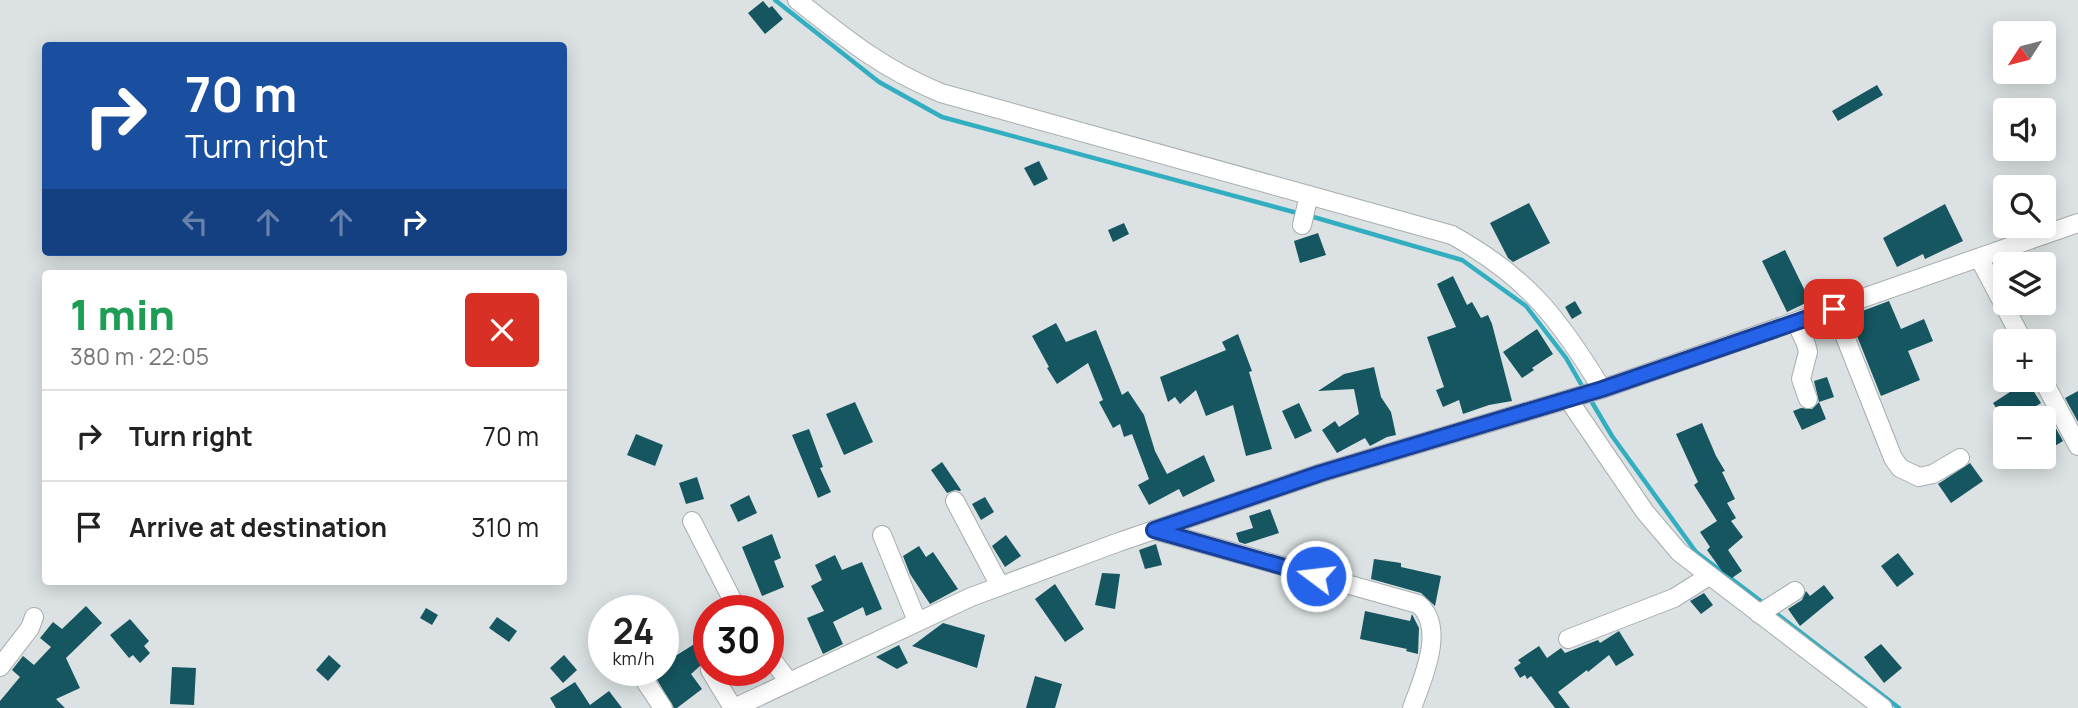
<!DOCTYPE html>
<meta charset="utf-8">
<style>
:root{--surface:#fff;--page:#f2f2f2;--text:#222;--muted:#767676;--line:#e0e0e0}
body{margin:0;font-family:Manrope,sans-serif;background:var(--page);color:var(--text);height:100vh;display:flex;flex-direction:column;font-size:26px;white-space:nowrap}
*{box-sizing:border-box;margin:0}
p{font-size:23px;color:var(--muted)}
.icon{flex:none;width:38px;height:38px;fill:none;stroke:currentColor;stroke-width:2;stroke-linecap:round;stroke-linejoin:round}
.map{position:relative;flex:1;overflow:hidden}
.drawer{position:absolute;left:42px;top:270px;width:525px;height:315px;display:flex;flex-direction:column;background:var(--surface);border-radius:7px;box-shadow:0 4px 18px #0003}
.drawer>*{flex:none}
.banner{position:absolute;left:42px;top:42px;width:525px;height:214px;border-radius:7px;box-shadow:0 4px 18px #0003;background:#1a4fa0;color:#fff;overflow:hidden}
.needle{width:46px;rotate:234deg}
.fabs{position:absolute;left:1993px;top:21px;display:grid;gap:14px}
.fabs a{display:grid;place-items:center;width:63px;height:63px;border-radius:7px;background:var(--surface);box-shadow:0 4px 18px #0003;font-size:35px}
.speed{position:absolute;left:588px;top:595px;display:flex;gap:14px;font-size:35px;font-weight:700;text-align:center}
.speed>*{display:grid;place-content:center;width:91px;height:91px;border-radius:50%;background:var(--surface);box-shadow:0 4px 18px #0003;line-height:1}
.speed small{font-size:18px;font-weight:400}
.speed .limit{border:10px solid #d22;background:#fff;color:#111}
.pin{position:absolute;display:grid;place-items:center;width:60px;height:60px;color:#fff;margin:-30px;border-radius:14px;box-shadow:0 4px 10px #0006}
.me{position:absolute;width:77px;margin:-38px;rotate:285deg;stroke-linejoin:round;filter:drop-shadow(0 0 5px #0008)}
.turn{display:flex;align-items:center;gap:24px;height:147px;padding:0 28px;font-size:32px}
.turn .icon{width:91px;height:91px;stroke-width:2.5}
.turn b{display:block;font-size:49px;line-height:60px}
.lanes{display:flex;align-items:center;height:66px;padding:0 28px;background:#0003;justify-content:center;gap:35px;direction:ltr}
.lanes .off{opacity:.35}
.round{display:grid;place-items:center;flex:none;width:74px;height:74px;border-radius:7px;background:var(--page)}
.summary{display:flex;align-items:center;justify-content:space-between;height:119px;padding:0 28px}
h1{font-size:42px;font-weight:800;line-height:52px;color:#1e9e55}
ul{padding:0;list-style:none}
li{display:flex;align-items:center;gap:21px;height:91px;padding:0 28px;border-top:2px solid var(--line)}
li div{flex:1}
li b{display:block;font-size:26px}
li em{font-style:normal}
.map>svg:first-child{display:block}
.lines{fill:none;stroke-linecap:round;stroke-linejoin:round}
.stream{stroke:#33aec1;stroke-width:4.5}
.building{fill:#155660}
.minor-casing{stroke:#a7acad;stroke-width:20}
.minor{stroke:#fff;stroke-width:18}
.route-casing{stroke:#184099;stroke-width:18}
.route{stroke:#2563eb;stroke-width:12}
</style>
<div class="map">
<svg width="2078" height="708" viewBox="0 0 2078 708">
<rect width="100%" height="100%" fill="#dce2e3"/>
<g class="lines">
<g class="stream">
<polyline points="775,0 879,82 942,117 1301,214"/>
<polyline points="1310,216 1462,260 1526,306 1566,358 1585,391"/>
<polyline points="1590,399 1612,436 1696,552 1766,605"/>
<polyline points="1773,611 1899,708"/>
</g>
</g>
<g class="building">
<polygon points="763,1 769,8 772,6 783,19 765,34 748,13"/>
<polygon points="1877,85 1883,95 1838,121 1832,111"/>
<polygon points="1039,161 1048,179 1034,186 1024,168"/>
<polygon points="1529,203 1550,243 1513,262 1508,258 1490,223"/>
<polygon points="1945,204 1963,241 1925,259 1923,254 1897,267 1883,238"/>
<polygon points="1124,223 1129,234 1113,242 1108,230"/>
<polygon points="1318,233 1326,255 1300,263 1294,241"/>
<polygon points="1785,250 1810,301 1787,312 1762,261"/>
<polygon points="1453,276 1467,305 1472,302 1481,318 1488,315 1492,324 1512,401 1489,405 1463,414 1459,400 1443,407 1436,390 1444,387 1427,337 1456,327 1437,284"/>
<polygon points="1575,301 1582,313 1572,319 1565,307"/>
<polygon points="1889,301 1901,329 1924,319 1933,341 1908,351 1920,380 1881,396 1849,316"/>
<polygon points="1056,323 1066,342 1096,330 1122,395 1128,391 1144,415 1155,451 1167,474 1204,455 1215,481 1183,497 1179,489 1149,505 1138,485 1149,479 1132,434 1124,437 1120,424 1113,428 1099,402 1103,400 1088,363 1057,384 1047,368 1049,367 1032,336"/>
<polygon points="1537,329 1553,354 1532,368 1534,370 1522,378 1503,352"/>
<polygon points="1238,334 1252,371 1249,372 1272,449 1246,456 1233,405 1206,416 1196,390 1180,404 1175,397 1168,402 1160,377 1226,350 1222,342"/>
<polygon points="1374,367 1381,397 1391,412 1396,435 1387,437 1370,446 1365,438 1337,453 1322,430 1335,421 1339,427 1359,414 1354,389 1318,391 1344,374"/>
<polygon points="1827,377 1834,397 1819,402 1814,381"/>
<polygon points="2027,381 2041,403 2023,414 2020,410 2004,420 1993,403"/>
<polygon points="2078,391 2078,422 2065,398"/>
<polygon points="855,402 873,442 844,455 826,414"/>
<polygon points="1819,402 1826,419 1802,430 1793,411 1801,408 1812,409"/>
<polygon points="1299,403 1312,431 1295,439 1282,411"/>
<polygon points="2044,407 2063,441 2050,449 2044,438 2044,418 2040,418 2036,412"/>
<polygon points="1702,423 1716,456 1725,471 1722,472 1735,499 1727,503 1736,518 1731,521 1743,537 1728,550 1742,571 1732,578 1722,571 1707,550 1710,547 1700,532 1717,521 1694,485 1698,482 1676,434"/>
<polygon points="809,429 823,467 820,468 831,492 818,498 792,435"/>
<polygon points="636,434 663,445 655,466 627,455"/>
<polygon points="942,462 961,490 960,491 955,490 947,493 931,470"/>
<polygon points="1970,463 1983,481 1951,503 1938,484"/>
<polygon points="697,477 704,499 686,504 679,483"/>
<polygon points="749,495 757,513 738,522 730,505"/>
<polygon points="985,497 994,512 981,520 972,504"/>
<polygon points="1270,509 1279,533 1245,544 1239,542 1236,533 1253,528 1249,516"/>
<polygon points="772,534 781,558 774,561 784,587 762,596 742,547"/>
<polygon points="1006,535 1021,556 1005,567 992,546"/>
<polygon points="1156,544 1162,565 1145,569 1139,550"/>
<polygon points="919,546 926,557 933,552 958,589 930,604 910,574 903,556"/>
<polygon points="1898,553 1914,574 1897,587 1881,566"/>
<polygon points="835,555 842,570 862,562 882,609 866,616 863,607 833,622 843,644 823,654 807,618 824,611 811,586 822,580 815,565"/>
<polygon points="1374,559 1401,563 1401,567 1441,576 1435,606 1421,593 1371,579"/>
<polygon points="1102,573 1120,574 1115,609 1095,605"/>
<polygon points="1055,584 1084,629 1065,642 1035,599"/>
<polygon points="1824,585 1834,598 1800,626 1788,609 1802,600 1806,591 1810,596"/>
<polygon points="1704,593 1713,605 1701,614 1690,601"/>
<polygon points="86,606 102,623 66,658 80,688 56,699 65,708 0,708 0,701 20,677 12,670 23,656 34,665 51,647 40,638 53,622 62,629"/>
<polygon points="426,608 438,615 432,625 420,618"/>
<polygon points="1365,611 1410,621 1412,614 1419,628 1418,654 1406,651 1407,649 1360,639"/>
<polygon points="497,617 517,631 509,642 489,628"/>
<polygon points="130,619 149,641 144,646 150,653 140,663 133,655 129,658 110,635"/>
<polygon points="943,623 985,635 977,668 912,646"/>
<polygon points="1619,631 1634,655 1616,666 1609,655 1588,672 1587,670 1558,692 1570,708 1555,708 1531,676 1527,679 1525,675 1520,678 1514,668 1521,663 1518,660 1539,646 1547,658 1561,648 1565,653 1598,640 1600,643"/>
<polygon points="663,637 677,655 696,643 708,659 691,674 702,689 677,708 674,708 656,678 645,670 663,670"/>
<polygon points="1881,644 1902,668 1884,683 1864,657"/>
<polygon points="899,645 908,663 897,669 876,657"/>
<polygon points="329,655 341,666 328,681 316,670"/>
<polygon points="564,655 577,670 563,683 550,668"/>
<polygon points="172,667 196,668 194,705 170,704"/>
<polygon points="1035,676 1062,684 1055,708 1026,708"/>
<polygon points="575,682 590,705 609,691 622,708 556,708 550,698"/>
</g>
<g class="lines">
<g class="minor-casing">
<g id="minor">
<path d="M797,0c49,39 86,69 144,93l511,142c75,42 106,82 150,154"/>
<polyline points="1302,225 1309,195"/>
<polyline points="1979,258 2023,341"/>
<polyline points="1834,309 1893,458 1900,468 1919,477 1933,474 1960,458"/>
<polyline points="1796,322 1806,344 1808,352 1801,379 1808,399"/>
<polyline points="2043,380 2078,446"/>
<polyline points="1568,399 1645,512 1679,552 1883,708"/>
<polyline points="955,501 1000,586"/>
<polyline points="692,521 738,611"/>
<path d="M1154,530l264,74c29,23 4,76 -6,104"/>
<polyline points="882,535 917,621"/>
<polyline points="1759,614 1795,591"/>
<polyline points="1568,639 1674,598 1709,576"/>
<polyline points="768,654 789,682"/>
<polyline points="0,667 30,628 34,617"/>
<polyline points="710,670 733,708"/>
<polyline points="647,684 663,708"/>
<polyline points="734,708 971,597 1119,542 1321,473 1602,389 2078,223"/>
</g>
</g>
<use href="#minor" class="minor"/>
</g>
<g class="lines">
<g class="route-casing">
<polyline id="route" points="1316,576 1154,530 1321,473 1602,389 1834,309"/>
</g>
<use href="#route" class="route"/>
</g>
</svg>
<div class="fabs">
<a><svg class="needle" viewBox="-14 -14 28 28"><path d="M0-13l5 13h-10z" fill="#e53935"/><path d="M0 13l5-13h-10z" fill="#767676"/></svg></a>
<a><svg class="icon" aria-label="sound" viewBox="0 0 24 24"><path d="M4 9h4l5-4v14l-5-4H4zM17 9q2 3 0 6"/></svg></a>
<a><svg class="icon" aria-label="search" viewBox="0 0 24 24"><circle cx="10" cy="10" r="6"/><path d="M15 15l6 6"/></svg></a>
<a><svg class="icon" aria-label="layers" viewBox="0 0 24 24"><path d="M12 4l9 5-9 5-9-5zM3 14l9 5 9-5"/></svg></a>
<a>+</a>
<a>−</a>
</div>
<div class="speed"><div>24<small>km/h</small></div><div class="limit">30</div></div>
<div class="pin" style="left:1834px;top:309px;background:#d93025"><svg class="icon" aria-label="arrive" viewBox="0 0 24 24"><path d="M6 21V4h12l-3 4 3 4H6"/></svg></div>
<svg class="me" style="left:1316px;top:576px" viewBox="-20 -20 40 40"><circle r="17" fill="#2563eb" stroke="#fff" stroke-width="3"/><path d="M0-11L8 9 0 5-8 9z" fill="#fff"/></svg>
<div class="banner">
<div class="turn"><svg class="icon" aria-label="right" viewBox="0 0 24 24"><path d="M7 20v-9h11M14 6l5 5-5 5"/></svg><div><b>70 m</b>Turn right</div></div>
<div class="lanes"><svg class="icon off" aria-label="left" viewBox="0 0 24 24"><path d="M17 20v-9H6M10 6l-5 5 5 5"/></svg><svg class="icon off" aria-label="ahead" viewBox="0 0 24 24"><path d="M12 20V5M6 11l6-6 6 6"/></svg><svg class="icon off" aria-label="ahead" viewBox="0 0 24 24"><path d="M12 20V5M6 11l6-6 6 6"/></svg><svg class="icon" aria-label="right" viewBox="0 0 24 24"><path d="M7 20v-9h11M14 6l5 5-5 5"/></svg></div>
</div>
<section class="drawer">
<div class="summary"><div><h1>1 min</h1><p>380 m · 22:05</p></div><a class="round" style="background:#d93025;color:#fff"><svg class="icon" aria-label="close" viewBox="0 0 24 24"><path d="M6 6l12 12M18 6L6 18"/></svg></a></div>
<ul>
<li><svg class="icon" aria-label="right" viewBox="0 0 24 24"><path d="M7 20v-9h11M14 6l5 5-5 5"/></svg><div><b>Turn right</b></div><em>70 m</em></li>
<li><svg class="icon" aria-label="arrive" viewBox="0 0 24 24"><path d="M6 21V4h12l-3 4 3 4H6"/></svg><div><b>Arrive at destination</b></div><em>310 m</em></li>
</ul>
</section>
</div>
